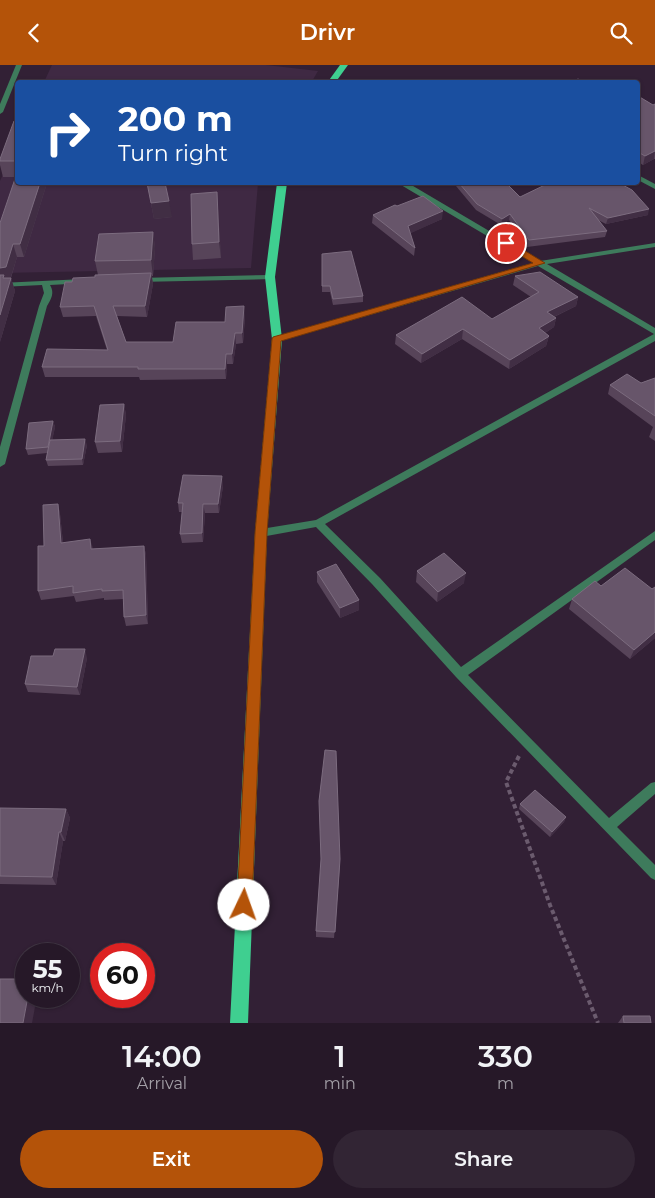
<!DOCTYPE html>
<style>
:root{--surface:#261828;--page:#322534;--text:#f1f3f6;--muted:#a4a0a8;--line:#423745;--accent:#b45309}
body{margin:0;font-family:Montserrat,sans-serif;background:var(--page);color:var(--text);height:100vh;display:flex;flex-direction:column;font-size:19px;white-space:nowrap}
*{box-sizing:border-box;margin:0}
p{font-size:16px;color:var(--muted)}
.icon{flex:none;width:28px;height:28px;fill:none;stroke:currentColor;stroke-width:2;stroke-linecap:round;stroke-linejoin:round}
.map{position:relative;height:958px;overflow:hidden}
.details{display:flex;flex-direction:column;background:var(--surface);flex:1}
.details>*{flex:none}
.top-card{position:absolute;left:15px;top:15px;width:625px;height:105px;border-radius:5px;box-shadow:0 1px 4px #0004,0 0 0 1px var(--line);background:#1a4fa0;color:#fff;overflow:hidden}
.speed{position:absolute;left:15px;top:878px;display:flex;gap:10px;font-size:25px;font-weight:700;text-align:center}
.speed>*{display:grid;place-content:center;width:65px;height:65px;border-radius:50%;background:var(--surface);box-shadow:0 1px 4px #0004,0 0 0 1px var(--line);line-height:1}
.speed small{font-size:12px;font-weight:400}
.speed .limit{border:8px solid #d22;background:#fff;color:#111}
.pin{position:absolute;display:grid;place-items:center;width:42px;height:42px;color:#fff;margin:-21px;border:2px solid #fff;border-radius:50%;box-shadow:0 1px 5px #0007}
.me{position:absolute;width:55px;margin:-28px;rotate:3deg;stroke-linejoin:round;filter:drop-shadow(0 0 4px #0008)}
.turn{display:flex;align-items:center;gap:18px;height:105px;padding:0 20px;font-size:22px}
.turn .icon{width:65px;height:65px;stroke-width:2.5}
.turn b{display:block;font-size:35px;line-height:42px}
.eta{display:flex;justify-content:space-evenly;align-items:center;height:85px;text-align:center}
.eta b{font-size:30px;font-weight:600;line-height:35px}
.cta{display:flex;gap:10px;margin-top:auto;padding:10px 20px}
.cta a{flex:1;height:58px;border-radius:30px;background:var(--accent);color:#fff;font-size:20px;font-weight:600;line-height:58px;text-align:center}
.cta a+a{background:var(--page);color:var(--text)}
header{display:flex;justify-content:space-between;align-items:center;height:65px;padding:0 20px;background:var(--accent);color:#fff;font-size:22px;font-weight:600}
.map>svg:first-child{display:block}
.built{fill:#3f2943}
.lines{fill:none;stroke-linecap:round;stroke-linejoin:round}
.path{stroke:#6b5b6e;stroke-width:4;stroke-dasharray:4.5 3;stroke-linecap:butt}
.street{fill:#3e7b5c;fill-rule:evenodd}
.primary{fill:#3fcf90;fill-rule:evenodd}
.wall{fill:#574459}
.shaded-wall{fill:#412e44}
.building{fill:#67556a;stroke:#7c6c7f}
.route{fill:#b45309;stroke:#753606}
</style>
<header><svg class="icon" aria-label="back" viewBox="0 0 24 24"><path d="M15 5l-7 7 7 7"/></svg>Drivr<svg class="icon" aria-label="search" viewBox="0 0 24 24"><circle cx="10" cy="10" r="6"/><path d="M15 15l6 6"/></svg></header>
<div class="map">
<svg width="655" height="958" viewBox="0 0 655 958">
<rect width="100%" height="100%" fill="#322035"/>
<g class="built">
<polygon points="52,0 266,0 318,6 311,18 44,17"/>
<polygon points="17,77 18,118 258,118 251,203 0,208 0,116"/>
</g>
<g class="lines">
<polyline class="path" points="519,691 506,717 550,840 598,958"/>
<g class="street">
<polygon points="16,0 22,0 3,47 0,49 0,39"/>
<polygon points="638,110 655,119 655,124 638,115"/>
<polygon points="401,118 408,118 540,196 655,178 655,182 547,199 655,263 655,276 325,459 380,513 461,602 655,466 655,475 468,610 609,753 651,718 655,717 655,729 617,762 655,800 655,815 651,813 456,612 372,519 316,462 261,472 257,471 256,468 257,465 261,464 316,455 654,269 538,201 280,276 274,276 274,272 533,198 401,120"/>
<polygon points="270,210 273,210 273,214 138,217 134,215 138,213"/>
<path d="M84,214l4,2 -1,2 -37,2c5,8 1,14 -3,21l-42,158 -5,3v-20l39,-141 5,-13 -2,-8 -42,2v-4z"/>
</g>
<g class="primary">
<polygon points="340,0 348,0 335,18 327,18"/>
<polygon points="277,118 287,118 275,212 282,274 267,468 248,958 230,958 255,468 272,274 265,212"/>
</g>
</g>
<g class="wall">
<polygon points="638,31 653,40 655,39 655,94 654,94 643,100 638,97"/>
<polygon points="18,56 18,118 47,118 24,192 17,192 11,213 15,226 0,277 15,112 3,112 0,100 0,94"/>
<polygon points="147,118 172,152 154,154"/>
<polygon points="457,118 506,118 520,132 648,150 606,159 598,155 607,166 605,172 527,182 509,155 501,160 476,145 456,121"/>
<polygon points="397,141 442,154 410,168 415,183 414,191 372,158 373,150"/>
<polygon points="218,143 221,193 193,195 192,179"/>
<polygon points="153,167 155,183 153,211 152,211 153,219 147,252 117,251 126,277 173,277 225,257 245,252 243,278 236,279 233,299 227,299 226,314 140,315 139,312 45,312 42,302 107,285 96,251 63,252 60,242 72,217 95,212 98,210 95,196"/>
<polygon points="322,189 363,231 363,237 333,240 330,227 322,227"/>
<polygon points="515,211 578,232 576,241 554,252 556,253 554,262 545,268 549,271 546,281 509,304 462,274 421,298 395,279 396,270 492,254 531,232 513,220"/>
<polygon points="655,313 655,376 649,372 653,362 608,329 610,320 641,318"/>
<polygon points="124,339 126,350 122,387 98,388 95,377"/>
<polygon points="53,356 55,362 52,375 87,380 83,400 48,401 46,395 47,388 28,390 26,384"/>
<polygon points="223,421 219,448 205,448 203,477 182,478 180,469 182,447 179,447 178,438"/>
<polygon points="58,439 60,449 63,478 93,484 144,481 146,490 148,559 126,561 124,552 124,534 104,535 104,533 76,537 74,531 41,535 38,526 44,481"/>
<polygon points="417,506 464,518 437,537 416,517"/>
<polygon points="317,507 359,535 359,545 340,553 317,517"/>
<polygon points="601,521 652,524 655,522 655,573 630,594 569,544 572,534"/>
<polygon points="53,591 87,593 80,630 28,627 25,619"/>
<polygon points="520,739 566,752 564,757 550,772 519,744"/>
<polygon points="0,743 66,744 70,753 65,776 63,776 56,820 0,819"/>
<polygon points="340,801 334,873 316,872 316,866"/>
<polygon points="623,951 651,958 618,958"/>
</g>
<g class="shaded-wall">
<polygon points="655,86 654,94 643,100 645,91"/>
<polygon points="40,118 47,118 24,192 20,179"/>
<polygon points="217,127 218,143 221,193 219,177"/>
<polygon points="169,136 172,152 154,154 151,138"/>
<polygon points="649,144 648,150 606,159 608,153"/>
<polygon points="443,146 442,154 407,170 408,161"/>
<polygon points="510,149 509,155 501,160 502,154"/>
<polygon points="153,167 155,183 153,211 151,195"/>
<polygon points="13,179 17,192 10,215 0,218 0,203"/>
<polygon points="151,208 153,219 147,252 145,241"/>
<polygon points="11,213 15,226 0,277 0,250"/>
<polygon points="578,232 576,241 545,256 547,247"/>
<polygon points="244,241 245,252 243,278 242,268"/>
<polygon points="556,253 554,262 537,273 539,263"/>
<polygon points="463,264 462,274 421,298 422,289"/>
<polygon points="235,268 236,279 233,299 232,289"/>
<polygon points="549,271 546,281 509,304 510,295"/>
<polygon points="226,289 227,299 226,314 225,304"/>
<polygon points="124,339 126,350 122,387 120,376"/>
<polygon points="53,356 55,362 50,388 48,382"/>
<polygon points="85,374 87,380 83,400 82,394"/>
<polygon points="222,411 223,421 219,448 218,439"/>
<polygon points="58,439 60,449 64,487 61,478"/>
<polygon points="203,439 205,448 203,477 202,468"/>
<polygon points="90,474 93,483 93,493 91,484"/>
<polygon points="144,481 146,490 148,559 146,550"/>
<polygon points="466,508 464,518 437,537 438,527"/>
<polygon points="359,535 359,545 340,553 340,543"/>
<polygon points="655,567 655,573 630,594 634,585"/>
<polygon points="85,584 87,593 80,630 77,622"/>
<polygon points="66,744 70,753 65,776 61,767"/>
<polygon points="566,752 564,757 550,772 552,767"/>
<polygon points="59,767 63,776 56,820 52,812"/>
<polygon points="28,931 37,931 32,958 23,958"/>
</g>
<g class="building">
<polygon points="578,14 586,18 570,18"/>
<polygon points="638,31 653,40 655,39 655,86 645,91 638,87"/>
<polygon points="14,56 18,56 18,96 0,96 0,94"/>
<polygon points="18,105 18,118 40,118 20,179 13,179 6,202 0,203 0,158"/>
<polygon points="147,118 165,118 169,136 151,138"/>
<polygon points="459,118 506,118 520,132 549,118 619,118 632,125 649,144 608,153 589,143 607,166 529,175 510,149 502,154 477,139"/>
<polygon points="217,127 219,177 192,179 191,129"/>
<polygon points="423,131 443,146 408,161 415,183 373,150 395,140 397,141"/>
<polygon points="153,167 151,195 95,196 99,169"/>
<polygon points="351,186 363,231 333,234 330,221 322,221 322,189"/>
<polygon points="540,207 578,232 547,247 556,253 539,263 549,271 548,272 510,295 463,264 422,289 396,270 462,232 492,254 539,227 515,211"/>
<polygon points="151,208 145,241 113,241 126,277 173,277 176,257 225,257 226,242 244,241 242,268 235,268 232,289 226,289 225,304 138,304 138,302 42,302 47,284 108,285 94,241 60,242 65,217 72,217 73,213 95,212 95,210"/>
<polygon points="0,210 4,210 3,213 11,213 0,250"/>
<polygon points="627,309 641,318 655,313 655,351 610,320"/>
<polygon points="124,339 120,376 95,377 100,340"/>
<polygon points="53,356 48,382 26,384 29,358"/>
<polygon points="85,374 82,394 46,395 50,375"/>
<polygon points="183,410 222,411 218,439 203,439 202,468 180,469 183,438 178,438"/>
<polygon points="58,439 61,478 90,474 91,484 144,481 146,550 124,552 123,525 102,526 102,524 73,528 73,521 38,526 38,481 44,481 43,440"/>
<polygon points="444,488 466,508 438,527 417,506"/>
<polygon points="336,499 359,535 340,543 317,507"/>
<polygon points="625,503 652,524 655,522 655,567 634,585 572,534 595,516 601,521"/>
<polygon points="55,584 85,584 77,622 25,619 31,591 53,591"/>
<polygon points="325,685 336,686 340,794 335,867 316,866 321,794 319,736"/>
<polygon points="535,725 566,752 552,767 520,739"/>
<polygon points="0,743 66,744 61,767 59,767 52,812 0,811"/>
<polygon points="0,914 26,914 26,931 28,931 23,958 0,958"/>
<polygon points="623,951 650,951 651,958 624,958"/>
</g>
<polygon class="route" points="503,176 509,176 545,198 281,276 267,468 252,840 249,846 244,848 239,846 237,840 255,468 272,274 273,272 533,198 503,180"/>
</svg>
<div class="speed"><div>55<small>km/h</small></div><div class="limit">60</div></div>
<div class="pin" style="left:506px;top:178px;background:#d93025"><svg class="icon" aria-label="arrive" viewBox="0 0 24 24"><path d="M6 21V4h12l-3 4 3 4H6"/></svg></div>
<svg class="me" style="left:244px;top:840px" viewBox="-20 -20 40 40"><circle r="19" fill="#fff"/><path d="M0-13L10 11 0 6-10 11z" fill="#b45309"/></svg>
<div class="top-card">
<div class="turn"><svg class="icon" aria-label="right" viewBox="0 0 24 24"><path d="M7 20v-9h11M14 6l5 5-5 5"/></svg><div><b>200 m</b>Turn right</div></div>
</div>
</div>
<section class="details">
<div class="eta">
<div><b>14:00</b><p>Arrival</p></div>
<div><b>1</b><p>min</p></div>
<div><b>330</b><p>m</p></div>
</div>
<div class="cta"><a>Exit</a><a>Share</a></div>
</section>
